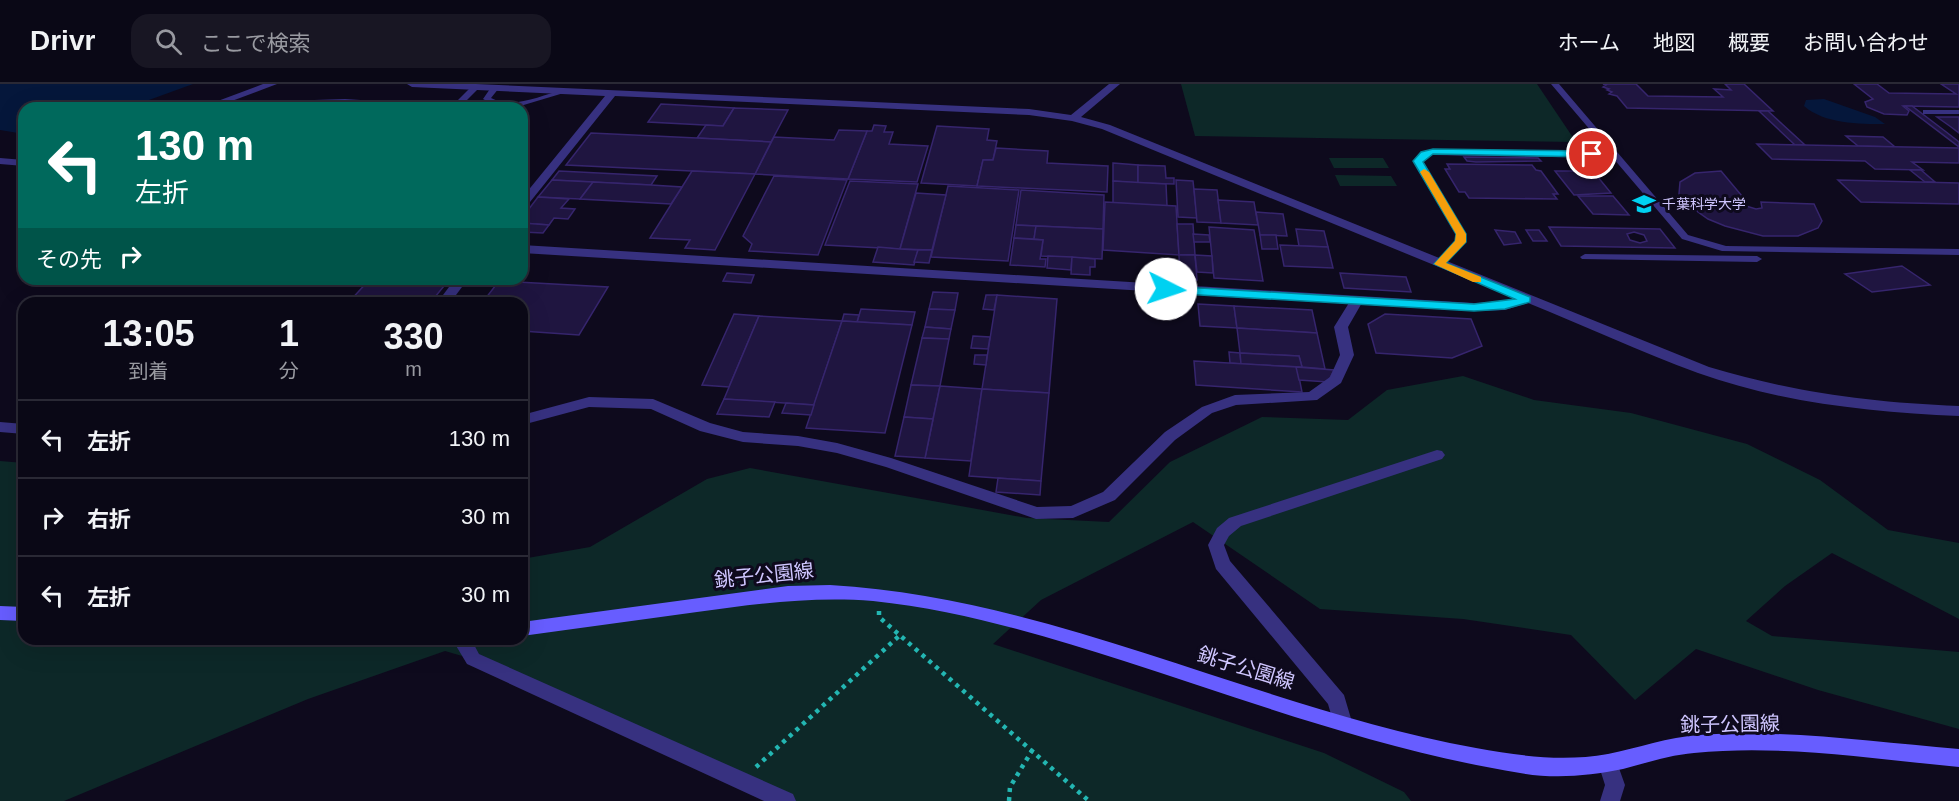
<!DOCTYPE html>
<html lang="ja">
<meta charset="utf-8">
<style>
:root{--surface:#0a0816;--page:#181623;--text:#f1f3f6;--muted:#999aa1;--line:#2a2935}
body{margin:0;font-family:Helvetica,"Noto Sans JP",sans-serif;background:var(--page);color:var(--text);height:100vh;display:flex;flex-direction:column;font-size:22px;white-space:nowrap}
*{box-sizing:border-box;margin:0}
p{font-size:20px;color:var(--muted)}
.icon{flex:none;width:33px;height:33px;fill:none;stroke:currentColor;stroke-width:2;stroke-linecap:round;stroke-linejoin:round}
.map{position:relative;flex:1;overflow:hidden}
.side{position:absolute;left:18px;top:213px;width:510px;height:348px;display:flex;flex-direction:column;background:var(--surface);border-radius:18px;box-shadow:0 6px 24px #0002,0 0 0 2px var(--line)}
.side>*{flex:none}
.banner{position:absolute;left:18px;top:18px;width:510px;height:183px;border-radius:18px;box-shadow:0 6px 24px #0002,0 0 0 2px var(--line);background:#00695c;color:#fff;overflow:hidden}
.pin{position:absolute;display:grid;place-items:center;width:51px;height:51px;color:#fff;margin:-26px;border:3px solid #fff;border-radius:50%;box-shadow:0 2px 6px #0007}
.me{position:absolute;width:66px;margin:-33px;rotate:94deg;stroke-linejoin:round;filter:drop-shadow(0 0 4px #0008)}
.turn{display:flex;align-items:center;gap:21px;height:126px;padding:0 18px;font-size:27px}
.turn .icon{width:78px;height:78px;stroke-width:2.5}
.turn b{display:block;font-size:42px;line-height:51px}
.then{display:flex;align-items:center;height:57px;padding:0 18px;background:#0003;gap:12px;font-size:22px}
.eta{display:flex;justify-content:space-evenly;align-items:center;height:102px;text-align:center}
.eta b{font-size:36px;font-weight:700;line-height:42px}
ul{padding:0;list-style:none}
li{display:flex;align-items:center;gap:18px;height:78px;padding:0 18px;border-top:2px solid var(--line)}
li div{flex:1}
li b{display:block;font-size:22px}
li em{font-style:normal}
header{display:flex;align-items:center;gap:36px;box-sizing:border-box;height:84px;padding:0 30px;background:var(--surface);border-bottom:2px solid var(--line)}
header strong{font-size:28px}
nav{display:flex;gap:33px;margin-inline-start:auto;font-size:21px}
.search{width:420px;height:54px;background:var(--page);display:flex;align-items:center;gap:15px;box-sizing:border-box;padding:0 21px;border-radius:18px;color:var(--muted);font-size:22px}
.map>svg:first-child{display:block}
.green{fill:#0d2828}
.water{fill:#05173b}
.building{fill:#1f1540;stroke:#36256d;stroke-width:1.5;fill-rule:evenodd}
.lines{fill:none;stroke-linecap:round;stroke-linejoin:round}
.path{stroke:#23b6b2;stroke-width:4.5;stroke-dasharray:4 5;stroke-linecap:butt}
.service{fill:#373180;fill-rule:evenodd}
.minor{fill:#373180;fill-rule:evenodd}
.tertiary{fill:#373180;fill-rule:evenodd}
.secondary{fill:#675dff;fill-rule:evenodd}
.route{fill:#00d1f1;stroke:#00889d;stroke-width:1.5}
.slow{fill:#f59e0b}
.labels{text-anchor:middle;stroke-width:6;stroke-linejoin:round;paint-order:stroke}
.far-poi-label{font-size:14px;fill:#cfc6ff;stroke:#0e0a1d;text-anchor:start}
.near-street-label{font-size:20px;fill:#cfc6ff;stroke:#0e0a1d}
</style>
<header>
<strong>Drivr</strong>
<div class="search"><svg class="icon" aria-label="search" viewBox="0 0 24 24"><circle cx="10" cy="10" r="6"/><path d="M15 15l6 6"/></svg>ここで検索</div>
<nav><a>ホーム</a><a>地図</a><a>概要</a><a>お問い合わせ</a></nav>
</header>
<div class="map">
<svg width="1959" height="717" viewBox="0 0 1959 717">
<rect width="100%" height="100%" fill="#0e0a1d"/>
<g class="green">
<polygon points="1181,0 1537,0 1576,58 1195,52"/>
<polygon points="1329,74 1383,74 1389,84 1334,84"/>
<polygon points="1335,91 1391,92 1397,102 1340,102"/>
<polygon points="1463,292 1534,316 1631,329 1747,360 1820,396 1888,446 1959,459 1959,535 1832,469 1785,502 1746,537 1772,552 1959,568 1959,645 1818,606 1696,565 1635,616 1571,551 1463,535 1320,525 1193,438 1041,516 993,560 1324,669 1404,708 1411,717 794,717 493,581 445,567 308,615 64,717 0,717 0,377 24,379 24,555 522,555 522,475 590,463 707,395 750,384 1027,434 1109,438 1170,378 1262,333 1348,336 1387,306"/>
</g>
<g class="water">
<polygon points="0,0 193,0 127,24 24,24 24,50 0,46"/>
<path d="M1824,15l51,18 10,7c-27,0 -60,0 -81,-18l2,-6z"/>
</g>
<g class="building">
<polygon points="1603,0 1636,0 1648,12 1723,13 1714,5 1731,6 1725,0 1744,0 1773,27 1627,24 1617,12 1609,10 1612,8 1607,6 1609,5 1603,3 1606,1"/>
<polygon points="1854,0 1877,0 1889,9 1956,10 1941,0 1959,0 1959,23 1903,22 1909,27 1907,31 1884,30 1867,23 1865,18 1873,15"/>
<polygon points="661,20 734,24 723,42 648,38"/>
<polygon points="1905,22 1912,22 1945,47 1959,58 1959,63"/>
<polygon points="734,24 788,26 771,58 697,54 706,41 723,42"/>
<polygon points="1759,27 1768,27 1805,61 1795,61"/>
<polygon points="1937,33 1959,33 1959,49 1951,43"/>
<polygon points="874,41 886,42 884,48 893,48 889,60 928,62 917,98 848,95 867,47 872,47"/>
<polygon points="937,42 989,45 987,56 997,57 993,76 983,76 977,102 921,99"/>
<polygon points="839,46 867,47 848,95 755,90 774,53 834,56"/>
<polygon points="591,49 697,54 771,58 755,90 566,81"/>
<polygon points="1846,52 1883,53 1895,63 1858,62"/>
<polygon points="1757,60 1959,64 1959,79 1912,78 1923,86 1875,85 1865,77 1772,75"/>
<polygon points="996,64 1048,67 1047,79 1108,82 1107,108 977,102 983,76 993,76"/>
<polygon points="1464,73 1538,74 1541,77 1476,78 1467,77"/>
<polygon points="1113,79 1138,81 1138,99 1113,97"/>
<polygon points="1447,80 1532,81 1536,86 1541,87 1558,110 1553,110 1557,115 1469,114 1465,108 1459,108 1445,85 1450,85"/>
<polygon points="1138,81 1165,82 1166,94 1174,94 1174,100 1138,99"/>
<polygon points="1910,86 1921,86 1935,98 1925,98"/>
<polygon points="559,87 657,92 651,101 552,96"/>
<polygon points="692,87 755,90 715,166 685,164 690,156 650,154"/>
<polygon points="1555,87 1593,87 1611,109 1574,111"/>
<polygon points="1721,87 1742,112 1734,114 1736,119 1756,125 1762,124 1761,118 1814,120 1822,137 1818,144 1798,152 1763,152 1725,142 1708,135 1684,118 1679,110 1680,98 1695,89"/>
<polygon points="774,92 847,96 818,171 749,167 752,160 743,152"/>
<polygon points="552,96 593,98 580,115 538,113"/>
<polygon points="1176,96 1193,97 1197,134 1178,133"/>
<polygon points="1838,96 1959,99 1959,120 1861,118"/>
<polygon points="850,97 918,100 900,165 825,161"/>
<polygon points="1113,97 1166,100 1167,122 1113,119"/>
<polygon points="593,98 651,101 682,103 671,120 580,115"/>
<polygon points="948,102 1019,106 1008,177 931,173"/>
<polygon points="1194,105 1217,106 1221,139 1197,138"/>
<polygon points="1021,106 1104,111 1103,145 1016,141"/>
<polygon points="916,109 946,111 932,166 900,165"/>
<polygon points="1578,112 1613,112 1629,131 1593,130"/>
<polygon points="538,113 569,115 561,124 575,125 568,135 554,134 549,141 522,139 522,134"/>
<polygon points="1218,116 1254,118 1258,141 1221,139"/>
<polygon points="1105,118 1176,122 1179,171 1103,166"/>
<polygon points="1256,128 1283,130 1287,152 1260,151"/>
<polygon points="522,139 549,141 543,149 522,148"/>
<polygon points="1177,140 1193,140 1195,171 1179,171"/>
<polygon points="1016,141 1036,142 1034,155 1014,154"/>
<polygon points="1036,142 1103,145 1102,175 1041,172 1043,156 1034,155"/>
<polygon points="1209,143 1254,146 1263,197 1214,194"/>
<path d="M1549,143l111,2 15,19 -114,-2zM1634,148l10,3 3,6 -7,2 -10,-3 -3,-6z"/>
<polygon points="1296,145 1324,147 1328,163 1299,162"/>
<polygon points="1495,146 1515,148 1521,159 1504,161"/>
<polygon points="1526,146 1539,146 1547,157 1533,157"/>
<polygon points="1193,150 1209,151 1210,158 1194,158"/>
<polygon points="1260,151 1276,151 1278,165 1262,165"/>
<polygon points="1014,154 1043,156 1040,175 1046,175 1045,183 1010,181"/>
<polygon points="1280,161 1328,163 1333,184 1284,182"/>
<polygon points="878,163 900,165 918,166 914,181 873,178"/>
<polygon points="918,166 932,166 929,179 914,178"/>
<polygon points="1179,171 1195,171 1197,196 1180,195"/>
<polygon points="1195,171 1212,172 1213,189 1197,188"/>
<polygon points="1048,172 1072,173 1071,186 1047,184"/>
<polygon points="1072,173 1095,175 1095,183 1090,183 1090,191 1071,190"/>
<polygon points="1902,182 1930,201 1872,208 1845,190"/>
<polygon points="727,189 754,191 751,199 723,197"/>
<polygon points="1340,189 1406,193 1411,208 1344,204"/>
<polygon points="370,195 426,195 449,196 430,219 348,219"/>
<polygon points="499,197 608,203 579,251 522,247 522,219 482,219"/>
<polygon points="933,208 958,209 955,226 929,225"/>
<polygon points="986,211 997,211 994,226 983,225"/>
<polygon points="997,211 1057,215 1049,309 982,305"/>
<polygon points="1198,220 1234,222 1237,244 1200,242"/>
<polygon points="1234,222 1312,226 1317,249 1237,244"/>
<polygon points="861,225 915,228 912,241 857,238"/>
<polygon points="929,225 955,226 951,245 925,243"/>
<polygon points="734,230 759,232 729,303 702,301"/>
<polygon points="844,230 859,231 857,238 842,237"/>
<polygon points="1385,230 1471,235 1482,262 1452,274 1376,269 1368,240"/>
<polygon points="759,232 842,237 814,321 724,315"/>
<polygon points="842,237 912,241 885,349 806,344"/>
<polygon points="925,243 951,245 949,255 922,254"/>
<polygon points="1237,244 1317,249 1325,285 1302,283 1299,272 1240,269"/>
<polygon points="973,252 990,253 988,265 971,264"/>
<polygon points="922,254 949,255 940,302 911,301"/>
<polygon points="1229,268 1240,269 1241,280 1230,279"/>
<polygon points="1240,269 1299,272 1302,283 1241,280"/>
<polygon points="975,271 987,271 986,281 974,280"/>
<polygon points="1194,277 1297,283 1302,308 1196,301"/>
<polygon points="1296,283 1334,286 1328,298 1299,296"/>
<polygon points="911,301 940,302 933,335 904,333"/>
<polygon points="940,302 982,305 971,377 925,374"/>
<polygon points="982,305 1049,309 1041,397 969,392"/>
<polygon points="724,315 775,318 769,333 717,330"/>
<polygon points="786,319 814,321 811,331 782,329"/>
<polygon points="904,333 933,335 925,374 895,372"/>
<polygon points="998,394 1041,397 1040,411 996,408"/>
</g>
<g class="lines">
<g class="path">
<polyline points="879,527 879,533 1089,717"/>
<polyline points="756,683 899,552"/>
<polyline points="1009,717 1010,703 1033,665"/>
</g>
<g class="service">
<polygon points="1551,0 1559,0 1688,151 1726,162 1959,165 1959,171 1722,167 1682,155 1613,74 1433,71 1428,72 1423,77 1466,150 1464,160 1442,182 1436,182 1436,178 1456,157 1456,150 1414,77 1422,68 1433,65 1609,68"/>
<polygon points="473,1 480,3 459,24 450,24"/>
<path d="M492,2l7,2 -8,10c22,12 50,-3 72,-8l4,2 -50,15h-19l-15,-8z"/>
<polygon points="345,15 376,17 396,21 393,24 345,20 263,24 267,22 314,16"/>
<rect x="1923" y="26" width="36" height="4"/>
<polygon points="1585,170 1757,172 1762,175 1757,178 1582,175 1580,173"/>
</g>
<g class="minor">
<polygon points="1357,213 1363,217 1348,243 1354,271 1341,299 1317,316 1236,321 1212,329 1175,356 1115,416 1073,434 1036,435 886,383 837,369 798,362 743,358 700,347 651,325 589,323 522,341 522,331 589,313 653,315 710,339 743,348 798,352 837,359 891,374 1037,423 1071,422 1103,408 1165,348 1202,323 1235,311 1309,308 1330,293 1340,271 1334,243 1352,214"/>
<polygon points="0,338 24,340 24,350 0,348"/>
<polygon points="1437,366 1442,367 1445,371 1442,375 1241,442 1229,452 1224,461 1230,477 1344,611 1352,638 1349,644 1342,646 1335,644 1328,620 1216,485 1208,461 1217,444 1229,434"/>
<polygon points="452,555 471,555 479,570 793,710 796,717 764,717 467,580"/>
</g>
<g class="tertiary">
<polygon points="263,0 277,0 213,24 199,24"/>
<path d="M407,0h69l553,25 42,6 38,-31h11l-39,33 29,8 599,242c88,26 159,35 250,39v10c-88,-4 -177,-13 -261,-43 -57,-21 -113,-47 -170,-70l-23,7 -31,1 -952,-58v-8l952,58 30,-1 13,-3 -415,-170 -30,-8 -43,-6 -414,-19 -89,111 -4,1v-10l83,-102 -193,-9z"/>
<polygon points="0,74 24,76 24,82 0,80"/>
<polygon points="455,195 468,195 450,219 437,219"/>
<polygon points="1608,670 1615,673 1625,701 1620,717 1600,717 1605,701 1598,679 1601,673"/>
</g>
<g class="secondary">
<path d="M830,501c225,13 427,123 646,163 44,8 87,14 132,6 30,-6 60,-17 91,-19 87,-6 173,7 260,14v18c-87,-8 -177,-23 -265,-14 -24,2 -48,10 -71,16 -34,7 -69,10 -103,4 -136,-22 -266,-70 -396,-112 -82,-26 -165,-51 -251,-60 -60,-5 -117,3 -176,11 -58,8 -117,16 -175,24v-14l266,-36z"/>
<polygon points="0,522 24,523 24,537 0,536"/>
<polygon points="405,555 424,555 421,560 415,562 408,560"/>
</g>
</g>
<polygon class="route" points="1433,65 1592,67 1597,70 1592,73 1433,70 1423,78 1466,150 1466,158 1446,179 1530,213 1530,218 1505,225 1474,227 1166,209 1160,205 1166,202 1474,220 1515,215 1434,180 1455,157 1456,150 1413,77 1421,68"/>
<polygon class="slow" points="1424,85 1429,88 1466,150 1466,158 1446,179 1481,193 1481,198 1473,198 1434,180 1455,157 1456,150 1420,88"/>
<defs>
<g id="university-bare" transform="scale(1.8)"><path d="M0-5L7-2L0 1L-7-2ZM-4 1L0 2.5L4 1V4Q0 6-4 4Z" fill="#00d1f1" stroke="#0e0a1d" stroke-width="2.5" paint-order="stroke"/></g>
</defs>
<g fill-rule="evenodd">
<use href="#university-bare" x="1644" y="120"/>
</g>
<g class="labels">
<g class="far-poi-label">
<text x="1662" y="125">千葉科学大学</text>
</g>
<g class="near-street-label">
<text transform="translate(764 491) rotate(-6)" y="7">銚子公園線</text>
<text transform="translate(1246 584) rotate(17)" y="7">銚子公園線</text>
<text transform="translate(1730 640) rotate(-1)" y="7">銚子公園線</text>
</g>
</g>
</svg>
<div class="pin" style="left:1592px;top:70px;background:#d93025"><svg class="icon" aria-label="arrive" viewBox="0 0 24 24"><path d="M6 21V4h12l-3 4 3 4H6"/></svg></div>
<svg class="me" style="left:1166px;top:205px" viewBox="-20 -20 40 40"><circle r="19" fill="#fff"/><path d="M0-13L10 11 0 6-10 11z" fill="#00d1f1"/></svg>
<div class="banner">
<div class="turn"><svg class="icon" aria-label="left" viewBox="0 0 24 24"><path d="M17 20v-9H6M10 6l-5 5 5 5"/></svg><div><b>130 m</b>左折</div></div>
<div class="then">その先<svg class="icon" aria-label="right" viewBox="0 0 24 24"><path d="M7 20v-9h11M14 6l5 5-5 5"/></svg></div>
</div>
<section class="side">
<div class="eta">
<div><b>13:05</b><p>到着</p></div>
<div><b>1</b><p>分</p></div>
<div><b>330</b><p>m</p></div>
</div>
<ul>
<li><svg class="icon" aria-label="left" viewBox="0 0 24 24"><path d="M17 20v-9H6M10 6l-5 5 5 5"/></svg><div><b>左折</b></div><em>130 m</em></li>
<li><svg class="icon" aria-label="right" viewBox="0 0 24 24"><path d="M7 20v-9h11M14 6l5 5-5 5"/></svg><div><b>右折</b></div><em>30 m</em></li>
<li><svg class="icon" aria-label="left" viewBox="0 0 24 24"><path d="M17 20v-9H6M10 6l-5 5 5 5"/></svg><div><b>左折</b></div><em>30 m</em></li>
</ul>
</section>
</div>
